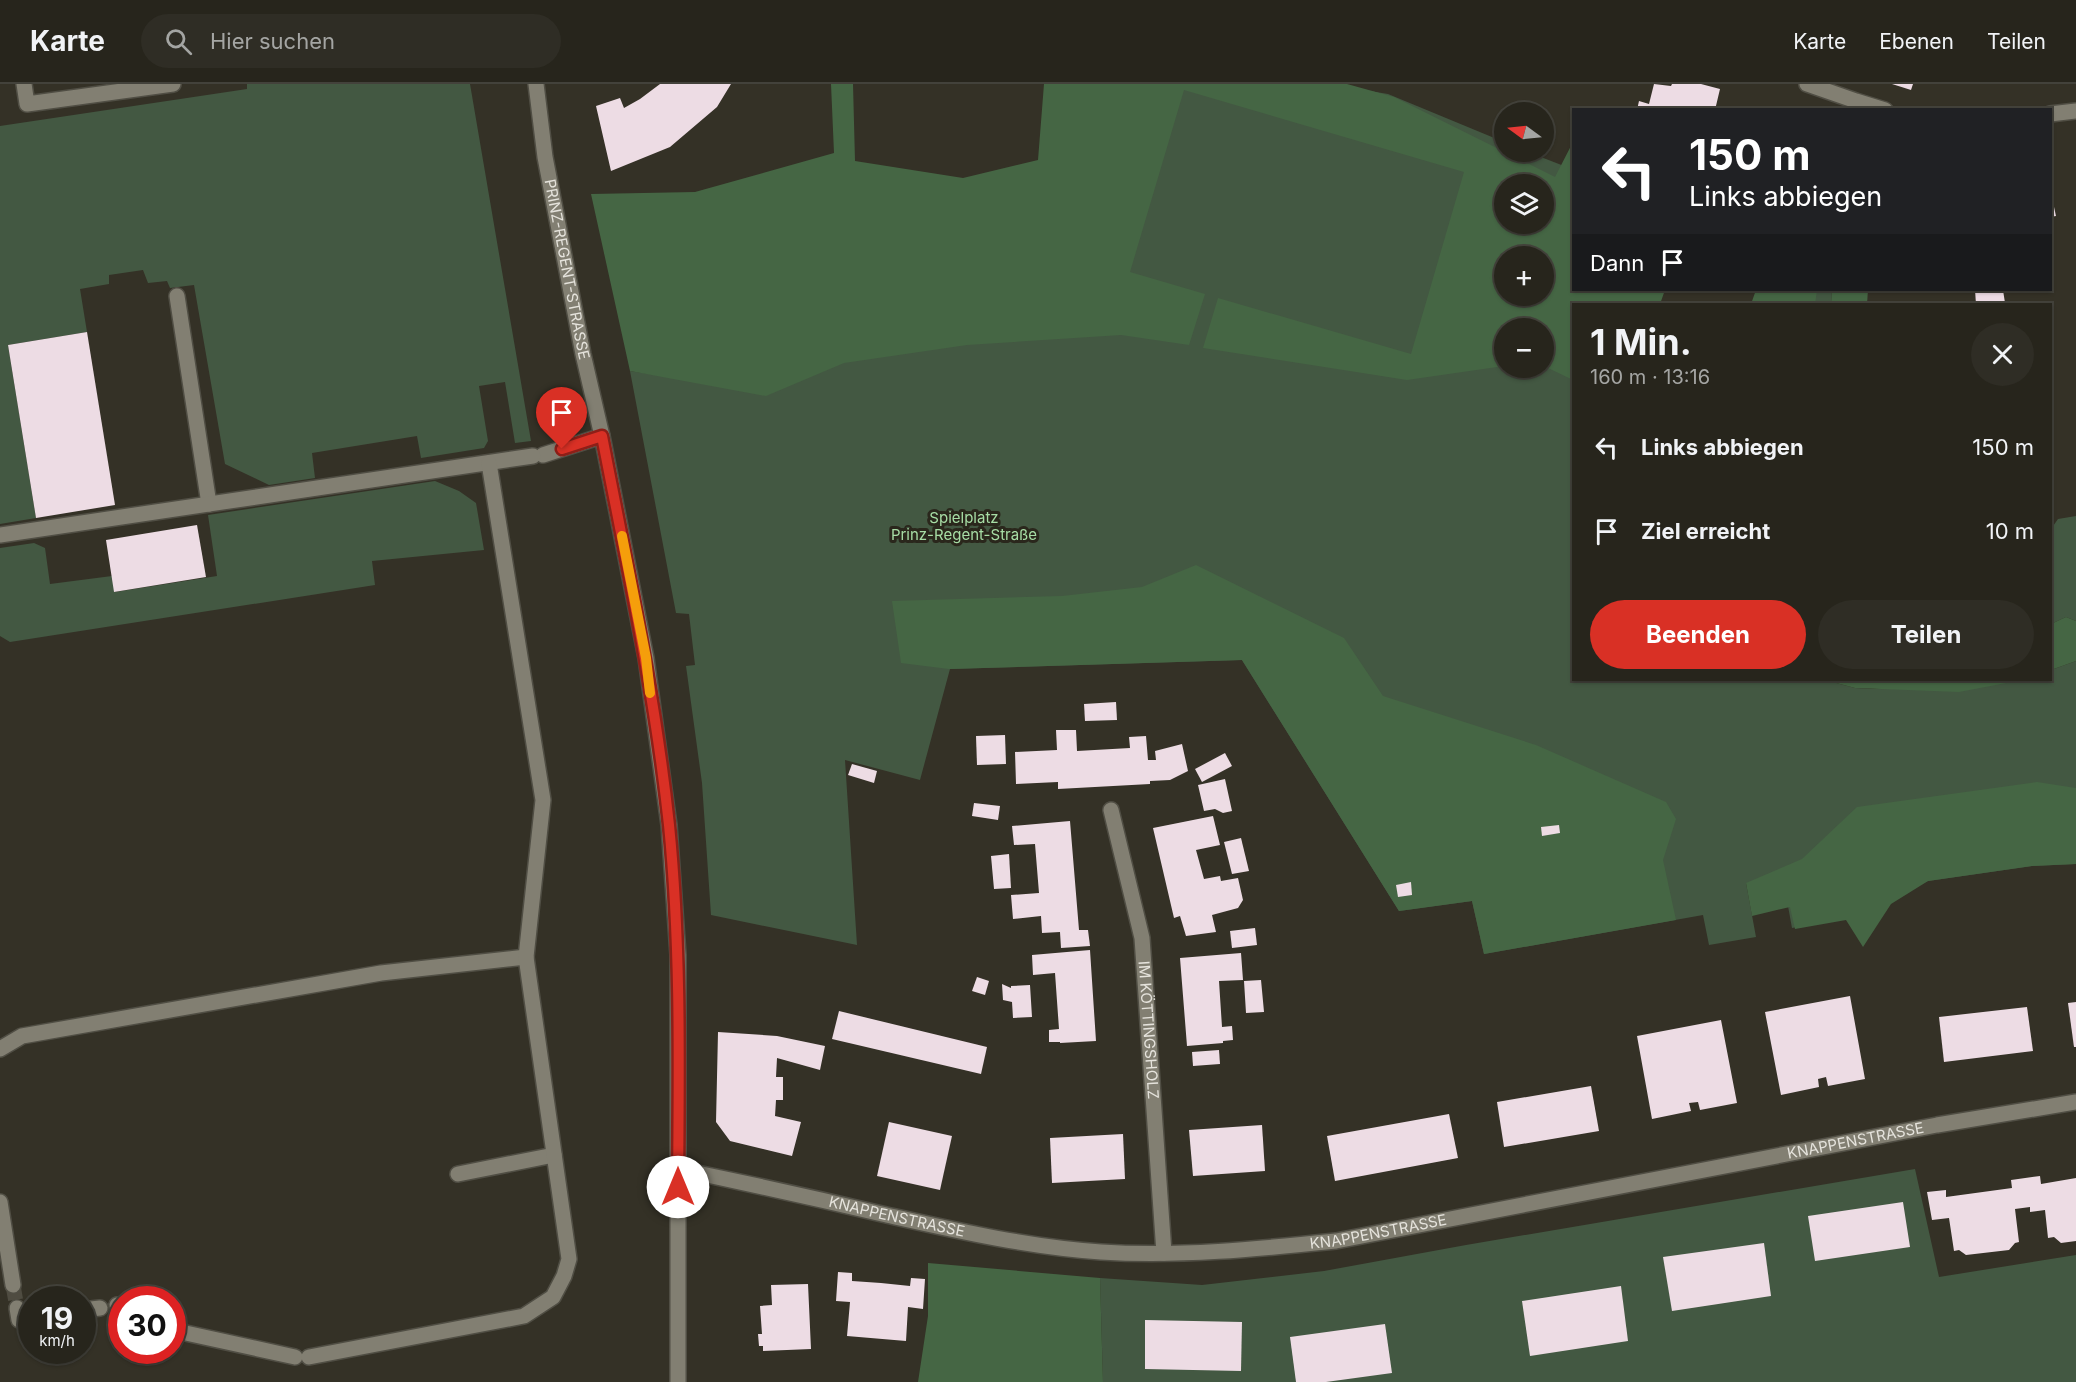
<!DOCTYPE html>
<html lang="de">
<meta charset="utf-8">
<style>
:root{--surface:#27251c;--page:#2f2d25;--text:#f1f3f6;--muted:#a4a5a3;--line:#43423b;--accent:#d93025}
body{margin:0;font-family:Inter,sans-serif;background:var(--page);color:var(--text);height:100vh;display:flex;flex-direction:column;font-size:22px;white-space:nowrap}
*{box-sizing:border-box;margin:0}
p{font-size:20px;color:var(--muted)}
.icon{flex:none;width:33px;height:33px;fill:none;stroke:currentColor;stroke-width:2;stroke-linecap:round;stroke-linejoin:round}
.map{position:relative;flex:1;overflow:hidden}
.drawer{position:absolute;left:1572px;top:219px;width:480px;height:378px;display:flex;flex-direction:column;background:var(--surface);border-radius:0px;box-shadow:0 2px 4px #0004,0 0 0 2px var(--line)}
.drawer>*{flex:none}
.guide{position:absolute;left:1572px;top:24px;width:480px;height:183px;border-radius:0px;box-shadow:0 2px 4px #0004,0 0 0 2px var(--line);background:#202124;color:#fff;overflow:hidden}
.needle{width:39px;rotate:285deg}
.controls{position:absolute;left:1494px;top:18px;display:grid;gap:12px}
.controls a{display:grid;place-items:center;width:60px;height:60px;border-radius:50%;background:var(--surface);box-shadow:0 2px 4px #0004,0 0 0 2px var(--line);font-size:30px}
.speed{position:absolute;left:18px;top:1202px;display:flex;gap:12px;font-size:30px;font-weight:700;text-align:center}
.speed>*{display:grid;place-content:center;width:78px;height:78px;border-radius:50%;background:var(--surface);box-shadow:0 2px 4px #0004,0 0 0 2px var(--line);line-height:1}
.speed small{font-size:15px;font-weight:400}
.speed .limit{border:9px solid #d22;background:#fff;color:#111}
.pin{position:absolute;display:grid;place-items:center;width:51px;height:51px;color:#fff;margin:-62px -26px;border-radius:50% 50% 50% 0;rotate:-45deg;box-shadow:0 0 6px #0007}
.pin .icon{rotate:45deg}
.me{position:absolute;width:66px;margin:-33px;rotate:0deg;stroke-linejoin:round;filter:drop-shadow(0 0 4px #0008)}
.turn{display:flex;align-items:center;gap:21px;height:126px;padding:0 18px;font-size:27px}
.turn .icon{width:78px;height:78px;stroke-width:2.5}
.turn b{display:block;font-size:42px;line-height:51px}
.then{display:flex;align-items:center;height:57px;padding:0 18px;background:#0003;gap:12px;font-size:22px}
.round{display:grid;place-items:center;flex:none;width:63px;height:63px;border-radius:32px;background:var(--page)}
.overview{display:flex;align-items:center;justify-content:space-between;height:102px;padding:0 18px}
h1{font-size:36px;font-weight:700;line-height:45px}
.primary-button{display:flex;gap:12px;margin-top:auto;padding:12px 18px}
.primary-button a{flex:1;height:69px;border-radius:36px;background:var(--accent);color:#fff;font-size:24px;font-weight:700;line-height:69px;text-align:center}
.primary-button a+a{background:var(--page);color:var(--text)}
ul{padding:0;list-style:none}
li{display:flex;align-items:center;gap:18px;height:84px;padding:0 18px}
li div{flex:1}
li b{display:block;font-size:22px}
li em{font-style:normal}
header{display:flex;align-items:center;gap:36px;box-sizing:border-box;height:84px;padding:0 30px;background:var(--surface);border-bottom:2px solid var(--line)}
header strong{font-size:28px}
nav{display:flex;gap:33px;margin-inline-start:auto;font-size:21px}
.search{width:420px;height:54px;background:var(--page);display:flex;align-items:center;gap:15px;box-sizing:border-box;padding:0 21px;border-radius:33px;color:var(--muted);font-size:22px}
.map>svg:first-child{display:block}
.green{fill:#435842;fill-rule:evenodd}
.forest{fill:#456644;fill-rule:evenodd}
.building{fill:#eddce4}
.lines{fill:none;stroke-linecap:round;stroke-linejoin:round}
.minor-tunnel{stroke:#4f4c41;stroke-width:15;stroke-dasharray:15 8;stroke-linecap:butt}
.minor-casing{stroke:#504e44;stroke-width:18}
.minor{stroke:#827f72;stroke-width:15}
.route-casing{stroke:#8d1f18;stroke-width:15}
.route{stroke:#d93025;stroke-width:10}
.slow{stroke:#f59e0b;stroke-width:10}
.labels{text-anchor:middle;stroke-width:6;stroke-linejoin:round;paint-order:stroke}
.street-label{font-size:15px;fill:#e5e3dc;stroke:#2a271c}
.park-label{font-size:15px;fill:#a7dda5;stroke:#2a271c}
</style>
<header>
<strong>Karte</strong>
<div class="search"><svg class="icon" aria-label="search" viewBox="0 0 24 24"><circle cx="10" cy="10" r="6"/><path d="M15 15l6 6"/></svg>Hier suchen</div>
<nav><a>Karte</a><a>Ebenen</a><a>Teilen</a></nav>
</header>
<div class="map">
<svg width="2076" height="1298" viewBox="0 0 2076 1298">
<rect width="100%" height="100%" fill="#343126"/>
<g class="green">
<polygon points="247,0 470,0 531,357 515,359 505,298 479,302 488,357 484,364 421,374 417,352 312,369 315,394 269,401 225,380 194,201 170,204 167,197 148,199 143,186 109,191 109,200 80,205 87,248 8,261 36,434 0,440 0,42 247,5"/>
<path d="M1065,0h263l60,10 116,48v10h24l36,14 -20,34v-16h-40v112l69,17 1,367h251l30,8 19,1 141,-7 7,-2h28l1,-10 25,-9v203l-44,2 -104,15 -82,37 -54,10 -4,-22 -42,-23 10,54 -47,8 -6,-30 -219,39 -12,-53 -73,10 -157,-251 -292,9 -30,111 -75,-20 12,185 -146,-30 -9,-132 -16,-117 9,-1 -6,-51 -13,-1 -46,-242 46,7 365,-115zM1504,244h40v40h-40z"/>
<polygon points="1758,206 1832,206 1831,220 1753,220"/>
<polygon points="435,397 459,407 476,419 484,466 372,477 375,501 10,558 0,552 0,464 34,459 45,464 50,500 112,492 115,508 217,492 208,431"/>
<polygon points="2076,432 2076,537 2066,533 2051,540 2051,445 2058,435"/>
<polygon points="1915,1085 1939,1193 2076,1171 2076,1298 1103,1298 1100,1194 1202,1201 1324,1187 1466,1161"/>
</g>
<g class="forest">
<path d="M831,0h22l2,77 108,17 75,-18 6,-76h303l47,13 161,80 18,-35 1,148h91l-5,14h-86l-1,76 -29,-14v-38h-40v38l-97,14 -204,-32 15,-50 193,56 53,-182 -280,-82 -54,182 75,22 -16,51 -68,-10 -154,10 -123,18 -78,33 -136,-25 -39,-177 104,-2 139,-39zM1544,100v40h-40v-40zM1544,172v40h-40v-40z"/>
<polygon points="1756,206 1817,206 1815,220 1751,220"/>
<polygon points="1832,206 1868,206 1867,220 1831,220"/>
<polygon points="1196,481 1344,554 1383,612 1536,661 1666,718 1676,735 1663,776 1676,836 1484,870 1472,817 1399,827 1242,576 949,585 901,579 892,517 1062,512 1142,503"/>
<polygon points="2066,533 2076,537 2076,577 2051,586 2051,540"/>
<polygon points="1825,596 2022,596 1959,608 1855,604"/>
<polygon points="2037,698 2076,704 2076,780 2032,782 1928,797 1891,820 1863,863 1846,836 1795,845 1790,823 1752,832 1746,799 1802,775 1857,723"/>
<polygon points="928,1179 1100,1194 1103,1298 918,1298 928,1232"/>
</g>
<g class="building">
<polygon points="660,0 731,0 717,23 670,63 611,87 596,22 620,14 624,24 640,15"/>
<polygon points="1654,0 1671,2 1672,0 1701,0 1720,5 1715,26 1637,26 1639,17 1649,20"/>
<polygon points="1892,0 1913,0 1911,6"/>
<polygon points="2050,105 2056,132 2050,133"/>
<polygon points="1975,206 2003,206 2005,219 1976,220"/>
<polygon points="87,248 115,421 36,434 8,261"/>
<polygon points="197,441 206,493 114,508 106,456"/>
<polygon points="1116,618 1117,636 1085,637 1084,620"/>
<polygon points="1056,646 1076,646 1077,667 1130,664 1129,653 1146,652 1148,676 1156,676 1155,667 1182,660 1188,687 1170,696 1150,697 1150,700 1058,705 1058,698 1016,700 1015,668 1057,666"/>
<polygon points="1005,651 1006,680 977,681 976,652"/>
<polygon points="1225,669 1232,682 1202,698 1195,685"/>
<polygon points="852,680 877,687 874,699 848,691"/>
<polygon points="1225,695 1232,727 1223,729 1215,725 1204,727 1198,701"/>
<polygon points="974,719 1000,722 998,736 972,732"/>
<polygon points="1213,732 1220,761 1196,766 1204,795 1220,792 1221,797 1238,794 1243,816 1238,824 1212,831 1216,848 1186,852 1180,832 1174,834 1153,744"/>
<polygon points="1070,737 1079,846 1088,846 1090,862 1061,864 1060,848 1042,849 1041,832 1013,835 1011,811 1039,809 1035,760 1014,761 1012,742"/>
<polygon points="1559,741 1560,749 1542,752 1541,743"/>
<polygon points="1241,754 1249,787 1232,790 1224,758"/>
<polygon points="1009,770 1011,804 994,805 991,772"/>
<polygon points="1411,798 1412,811 1398,813 1396,801"/>
<polygon points="1255,844 1257,861 1232,864 1230,847"/>
<polygon points="1090,866 1096,957 1060,959 1060,958 1049,958 1049,946 1059,945 1055,889 1033,891 1032,871"/>
<polygon points="1241,869 1243,896 1219,897 1222,943 1232,942 1233,956 1223,957 1223,959 1187,962 1180,874"/>
<polygon points="977,893 989,897 985,911 972,907"/>
<polygon points="1261,896 1264,928 1246,929 1244,897"/>
<polygon points="1002,900 1011,904 1011,902 1030,901 1032,933 1013,934 1012,918 1003,916"/>
<polygon points="1850,912 1865,995 1828,1002 1826,993 1818,995 1819,1003 1781,1011 1765,928"/>
<polygon points="2076,918 2076,963 2074,963 2068,919"/>
<polygon points="2027,923 2033,967 1944,978 1939,933"/>
<polygon points="839,927 987,963 981,990 832,955"/>
<polygon points="1721,936 1737,1019 1700,1026 1698,1018 1689,1019 1691,1027 1652,1035 1637,952"/>
<polygon points="718,948 777,952 825,962 820,986 777,974 776,993 783,993 783,1016 776,1016 775,1032 801,1038 792,1072 730,1057 716,1038"/>
<polygon points="1219,966 1220,980 1193,982 1192,968"/>
<polygon points="1591,1002 1599,1047 1504,1063 1497,1018"/>
<polygon points="1449,1030 1458,1074 1335,1097 1327,1052"/>
<polygon points="889,1038 952,1052 940,1106 877,1092"/>
<polygon points="1262,1041 1265,1087 1193,1092 1189,1046"/>
<polygon points="1123,1050 1125,1095 1052,1099 1050,1054"/>
<polygon points="2040,1092 2041,1100 2076,1094 2076,1157 2061,1159 2054,1153 2048,1154 2045,1126 2030,1128 2030,1123 2015,1125 2019,1158 2015,1159 2009,1166 1966,1171 1959,1166 1954,1167 1949,1134 1932,1136 1927,1108 1946,1106 1946,1113 2012,1104 2011,1096"/>
<polygon points="1903,1118 1910,1163 1815,1177 1808,1132"/>
<polygon points="1764,1159 1771,1212 1672,1227 1663,1173"/>
<polygon points="838,1188 852,1189 852,1197 881,1199 910,1202 911,1194 925,1195 923,1225 908,1223 906,1257 847,1252 850,1218 836,1217"/>
<polygon points="808,1200 811,1265 763,1267 763,1262 759,1262 758,1250 762,1250 760,1222 772,1221 771,1201"/>
<polygon points="1621,1202 1628,1257 1530,1272 1522,1217"/>
<polygon points="1145,1236 1242,1238 1241,1287 1145,1285"/>
<polygon points="1385,1240 1392,1289 1326,1298 1296,1298 1290,1253"/>
</g>
<g class="lines">
<polyline class="minor-tunnel" points="13,1201 17,1224"/>
<g class="minor-casing">
<g id="minor">
<polyline points="24,0 27,20 173,0"/>
<path id="s1" d="M536,0l9,73 38,197 19,82 44,222 23,167 9,130v427"/>
<polyline points="1807,0 1856,17 1885,26"/>
<polyline points="2050,30 2076,27"/>
<polyline points="177,212 209,420"/>
<polyline points="543,371 602,352"/>
<polyline points="0,451 533,372"/>
<path id="s2" d="M1111,726l31,128 22,315"/>
<polyline points="0,965 22,952 381,889 526,873"/>
<path id="s3" d="M678,1085c68,14 136,29 204,45 72,16 145,33 219,38 78,5 157,-3 235,-11l601,-116 139,-23"/>
<polyline points="458,1090 554,1071"/>
<polyline points="0,1118 13,1201"/>
<polyline points="117,1221 122,1224"/>
<polyline points="17,1224 19,1236 32,1234"/>
<polyline points="82,1226 100,1224"/>
<polyline points="172,1246 295,1273"/>
<polyline points="309,1273 524,1232 553,1213 564,1192 569,1175 526,873 543,716 489,379"/>
</g>
</g>
<use href="#minor" class="minor"/>
</g>
<g class="lines">
<g class="route-casing">
<path id="route" d="M562,365l40,-13c25,129 53,258 67,389 12,120 10,242 9,362"/>
</g>
<use href="#route" class="route"/>
<polyline class="slow" points="622,452 646,574 650,609"/>
</g>
<g class="labels">
<g class="street-label">
<text dy="5" stroke="none"><textPath href="#s1" startOffset="188">PRINZ-REGENT-STRASSE</textPath></text>
<text dy="5" stroke="none"><textPath href="#s2" startOffset="224">IM KÖTTINGSHOLZ</textPath></text>
<text dy="5" stroke="none"><textPath href="#s3" startOffset="1196">KNAPPENSTRASSE</textPath></text>
<text dy="5" stroke="none"><textPath href="#s3" startOffset="224">KNAPPENSTRASSE</textPath></text>
<text dy="5" stroke="none"><textPath href="#s3" startOffset="710">KNAPPENSTRASSE</textPath></text>
</g>
<g class="park-label">
<text x="964" y="439">Spielplatz<tspan x="964" dy="17">Prinz-Regent-Straße</tspan></text>
</g>
</g>
</svg>
<div class="controls">
<a><svg class="needle" viewBox="-14 -14 28 28"><path d="M0-13l5 13h-10z" fill="#e53935"/><path d="M0 13l5-13h-10z" fill="#a4a5a3"/></svg></a>
<a><svg class="icon" aria-label="layers" viewBox="0 0 24 24"><path d="M12 4l9 5-9 5-9-5zM3 14l9 5 9-5"/></svg></a>
<a>+</a>
<a>−</a>
</div>
<div class="speed"><div>19<small>km/h</small></div><div class="limit">30</div></div>
<div class="pin" style="left:562px;top:365px;background:#d93025"><svg class="icon" aria-label="arrive" viewBox="0 0 24 24"><path d="M6 21V4h12l-3 4 3 4H6"/></svg></div>
<svg class="me" style="left:678px;top:1103px" viewBox="-20 -20 40 40"><circle r="19" fill="#fff"/><path d="M0-13L10 11 0 6-10 11z" fill="#d93025"/></svg>
<div class="guide">
<div class="turn"><svg class="icon" aria-label="left" viewBox="0 0 24 24"><path d="M17 20v-9H6M10 6l-5 5 5 5"/></svg><div><b>150 m</b>Links abbiegen</div></div>
<div class="then">Dann<svg class="icon" aria-label="arrive" viewBox="0 0 24 24"><path d="M6 21V4h12l-3 4 3 4H6"/></svg></div>
</div>
<section class="drawer">
<div class="overview"><div><h1>1 Min.</h1><p>160 m · 13:16</p></div><a class="round"><svg class="icon" aria-label="close" viewBox="0 0 24 24"><path d="M6 6l12 12M18 6L6 18"/></svg></a></div>
<ul>
<li><svg class="icon" aria-label="left" viewBox="0 0 24 24"><path d="M17 20v-9H6M10 6l-5 5 5 5"/></svg><div><b>Links abbiegen</b></div><em>150 m</em></li>
<li><svg class="icon" aria-label="arrive" viewBox="0 0 24 24"><path d="M6 21V4h12l-3 4 3 4H6"/></svg><div><b>Ziel erreicht</b></div><em>10 m</em></li>
</ul>
<div class="primary-button"><a>Beenden</a><a>Teilen</a></div>
</section>
</div>
